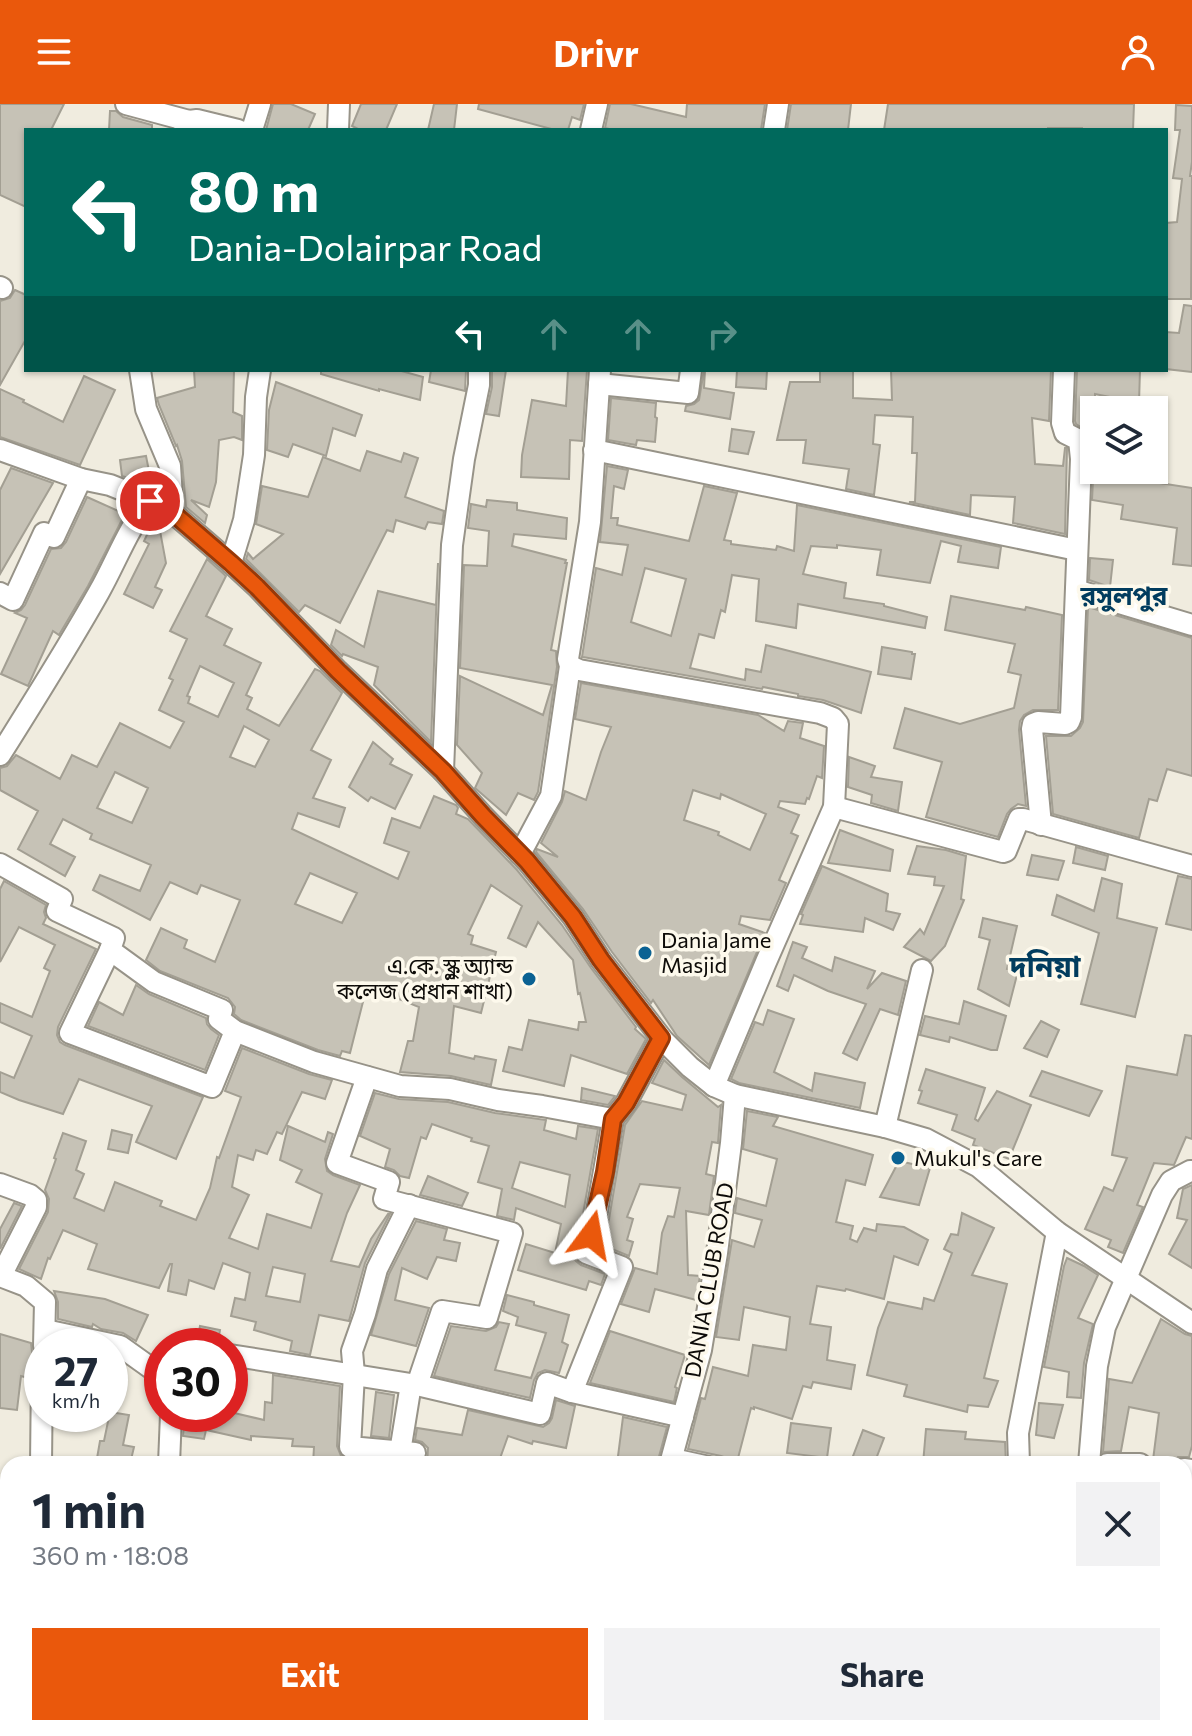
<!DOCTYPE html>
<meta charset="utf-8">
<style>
:root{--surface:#fff;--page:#f2f2f3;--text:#1f2937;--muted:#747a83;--accent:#ea580c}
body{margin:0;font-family:Commissioner,"Noto Sans Bengali",sans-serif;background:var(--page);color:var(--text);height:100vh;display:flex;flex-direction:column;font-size:30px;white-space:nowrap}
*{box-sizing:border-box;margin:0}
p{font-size:26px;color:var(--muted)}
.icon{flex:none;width:44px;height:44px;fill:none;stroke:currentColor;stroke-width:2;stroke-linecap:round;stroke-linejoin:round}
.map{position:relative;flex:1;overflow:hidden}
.drawer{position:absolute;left:0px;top:1352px;width:1192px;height:280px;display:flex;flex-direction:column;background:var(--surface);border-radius:24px 24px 0 0;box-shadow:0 2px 6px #0004}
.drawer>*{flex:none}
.top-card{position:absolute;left:24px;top:24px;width:1144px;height:244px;border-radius:0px;box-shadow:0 2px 6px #0004;background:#00695c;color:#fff;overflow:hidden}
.buttons{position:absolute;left:1080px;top:292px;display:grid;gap:16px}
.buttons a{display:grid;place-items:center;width:88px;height:88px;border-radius:0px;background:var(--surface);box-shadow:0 2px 6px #0004;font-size:40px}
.speed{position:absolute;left:24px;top:1224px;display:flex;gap:16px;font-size:40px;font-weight:700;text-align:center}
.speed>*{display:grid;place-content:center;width:104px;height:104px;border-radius:50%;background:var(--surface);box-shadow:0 2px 6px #0004;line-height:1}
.speed small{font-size:20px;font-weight:400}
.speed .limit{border:12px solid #d22;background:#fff;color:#111}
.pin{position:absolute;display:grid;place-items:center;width:68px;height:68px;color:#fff;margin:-34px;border:4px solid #fff;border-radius:50%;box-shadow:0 2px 8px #0007}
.me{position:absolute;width:88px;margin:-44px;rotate:13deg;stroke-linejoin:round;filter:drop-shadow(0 0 6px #0008)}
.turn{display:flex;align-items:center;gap:28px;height:168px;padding:0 32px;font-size:36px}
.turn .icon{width:104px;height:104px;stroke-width:2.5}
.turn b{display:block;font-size:56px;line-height:68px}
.lanes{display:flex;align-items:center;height:76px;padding:0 32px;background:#0003;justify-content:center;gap:40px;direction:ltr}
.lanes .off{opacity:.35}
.round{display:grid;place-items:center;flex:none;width:84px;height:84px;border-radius:0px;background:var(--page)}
.overview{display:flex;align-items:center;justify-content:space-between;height:136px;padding:0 32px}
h1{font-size:48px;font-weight:700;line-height:60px}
.primary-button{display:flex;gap:16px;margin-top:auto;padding:16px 32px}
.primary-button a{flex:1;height:92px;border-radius:0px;background:var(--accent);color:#fff;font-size:32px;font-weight:700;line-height:92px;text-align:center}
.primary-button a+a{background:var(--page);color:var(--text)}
header{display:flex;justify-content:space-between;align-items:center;height:104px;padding:0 32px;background:var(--accent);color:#fff;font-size:36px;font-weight:700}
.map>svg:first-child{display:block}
.green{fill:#cebb80}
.building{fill:#c6c2b6;stroke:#a39f93;stroke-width:2;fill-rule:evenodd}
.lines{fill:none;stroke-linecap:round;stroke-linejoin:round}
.service-casing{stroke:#979388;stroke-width:14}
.minor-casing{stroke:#979388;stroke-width:24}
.service{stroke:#fff;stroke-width:10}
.minor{stroke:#fff;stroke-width:20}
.route-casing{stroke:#983908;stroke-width:20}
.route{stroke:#ea580c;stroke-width:14}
.poi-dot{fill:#0b6293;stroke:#fdf9ec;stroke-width:3}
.labels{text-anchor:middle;stroke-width:7;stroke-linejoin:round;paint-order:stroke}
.poi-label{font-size:22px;fill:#0d0b08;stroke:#fdf9ec;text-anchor:start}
.street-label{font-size:22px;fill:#0d0b08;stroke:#fdf9ec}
.quarter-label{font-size:26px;font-weight:bold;fill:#013c5e;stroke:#fdf9ec}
.district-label{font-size:30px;font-weight:bold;fill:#013c5e;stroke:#fdf9ec}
</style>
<header><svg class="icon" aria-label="menu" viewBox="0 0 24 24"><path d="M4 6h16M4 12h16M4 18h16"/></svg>Drivr<svg class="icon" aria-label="person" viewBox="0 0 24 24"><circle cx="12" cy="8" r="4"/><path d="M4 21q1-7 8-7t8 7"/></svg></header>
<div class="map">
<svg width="1192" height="1632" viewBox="0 0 1192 1632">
<rect width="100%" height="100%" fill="#f0ecdf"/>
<polygon class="green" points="210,1624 295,1624 324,1632 209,1632"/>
<g class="building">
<polygon points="0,0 64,0 51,26 26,26 26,103 0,91"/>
<polygon points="273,0 291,0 315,10 308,26 266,26"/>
<polygon points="361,0 397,0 386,26 360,26 352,22"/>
<polygon points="434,0 457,0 454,26 428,26"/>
<polygon points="479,0 584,0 580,16 572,13 568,26 555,26 478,5"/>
<polygon points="610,0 631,0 686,13 687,0 765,0 761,26 613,26 605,24"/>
<polygon points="791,0 851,0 848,26 787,26"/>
<polygon points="888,0 1134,0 1133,26 1082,26 1082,24 1048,24 1048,26 884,26"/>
<polygon points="1176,1 1192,2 1192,58 1190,72 1192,72 1191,195 1166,195 1166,119 1177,118 1182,75 1173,74 1180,26 1175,26"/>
<polygon points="110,7 116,7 123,13 152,21 152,26 109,26"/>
<polygon points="15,186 26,191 26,235 0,281 0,197 10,194"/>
<polygon points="1184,201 1192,202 1192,268 1166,265 1166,228 1179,229"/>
<polygon points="194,266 234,266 233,308 242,312 242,336 234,333 219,336 216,378 209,403 191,396 207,411 205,419 186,403 182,357 177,341 176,342 159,301 157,294 195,283"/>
<polygon points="321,266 398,266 423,273 420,296 379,285 379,287 321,270"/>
<polygon points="431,266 466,266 465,287 429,278"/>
<polygon points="492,266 506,266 499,312 486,310 492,283"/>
<polygon points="568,266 587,266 582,337 570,336 569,375 521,373 522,351 532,296 566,302"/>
<polygon points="704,266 705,266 704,284 734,289 730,315 685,307 686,302 694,300 699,296"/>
<polygon points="737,266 767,266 766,285 736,283"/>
<polygon points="820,266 853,267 853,294 892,296 891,266 1051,266 1049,317 1032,314 1035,360 1063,362 1065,344 1067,344 1065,430 1013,419 1015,393 971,391 970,411 909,398 915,398 917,349 912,349 913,313 875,311 873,340 880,341 874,391 846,385 849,365 803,359 806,336 777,336 790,278 820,278"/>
<polygon points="1077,266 1140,266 1139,299 1095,290 1094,355 1090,329 1076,320 1075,317"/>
<polygon points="84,272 115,286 80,361 0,333 0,285 24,296 23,298 63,318"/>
<polygon points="276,278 362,311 355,332 333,324 326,352 293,340 288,353 267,346 269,306"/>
<polygon points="611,294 656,299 655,313 657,314 655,338 637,336 636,341 608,336"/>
<polygon points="732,325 754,328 748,350 729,347"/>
<polygon points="367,347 401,358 404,349 418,354 405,393 444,407 442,420 428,418 425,425 396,416 393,428 387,426 340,519 305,501 299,508 246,455 248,449 253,455 283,430 256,420 262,382 308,393 323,353 360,367"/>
<polygon points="146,352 152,382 122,372 120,356"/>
<polygon points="1094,356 1094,369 1192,384 1192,462 1173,460 1177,424 1121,415 1123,401 1092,396"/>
<path d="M607,362l21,4 -4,19 -10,-3 -3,32h7l-1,7 72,16 15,-55 33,7 -13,47 7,1v3l45,6 1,-4 17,5 3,-46 204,42 -3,21 -40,-6 3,-16 -20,-5 -11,42 -53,-8 4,-25 -44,-5v3l-26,-2 -8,28 43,9 -2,15 40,6v2l43,11 -2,11 -127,-24 -2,24 -40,-7 3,-42 -27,-4 -7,37 -4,-2 -7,28 -15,-4 -9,34 55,12 1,-11 15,3 5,-27 105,27 -10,41 -38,-13 -25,-4v-2l-35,-7 -1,2 -179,-32h-1l14,-89 26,7 6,-30 -28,-3zM645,464l41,11 -15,57 -40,-14z"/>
<polygon points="11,364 53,379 0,470 0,386"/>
<polygon points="87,393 125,410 88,482 59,531 53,527 28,582 1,570 27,514 15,509 21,506 25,501 51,445 61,444 66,438"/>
<polygon points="487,396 517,399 517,406 567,414 566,435 514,430 512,442 566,456 565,459 567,459 551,546 556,547 557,563 538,688 534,696 518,689 506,711 475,684 482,669 457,641 460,572 543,611 552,581 460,564 464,461 487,462 489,427 468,424 471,400 486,403"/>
<polygon points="155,414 158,416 166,459 155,483 162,486 153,504 124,490 149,440 144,437"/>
<polygon points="1090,454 1113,456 1110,483 1089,476"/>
<path d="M207,455l19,17 -20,40 26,13 -8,16 37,18 -15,32 6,3 -5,11 32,17 36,-57 5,2 22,22 -31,57 20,10 -18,38 32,10 -6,19 -41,-14 -6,16 106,50 11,-27 -25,-9 8,-25 28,10 14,-32 22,9 2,3 -2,6 12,5 49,51 45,55 29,43 45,59 -1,2 11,10 -19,35 -56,-19 -7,31 -61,-15 6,-24 13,3 7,-30 49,10 1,-8h7l-6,-29 -2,1 -5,-34 -35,-38 -12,25 -18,-9 14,-32 -31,-21 -23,49 5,2 -2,8 25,8 -15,61 -27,-7 -5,47 25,6 1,-3 21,4 -5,25 -40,-9 -51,-4 8,-31h5l6,-34 -52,-21 -17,67 -8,-2 -2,5 -22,-6 -77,-30 -7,-6 1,-7 -7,-9 -68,-27 -14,-11 15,-32 26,12 -3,8 31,14 25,-62 -39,-15 -4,9 -27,-12 -20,38 -57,-30 7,-15 40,16 11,-26 -61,-26 2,-5 -29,-15 -13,25 25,13 -10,19 -47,-27 20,-38 -38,-21v-22l7,-2 9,-11 44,24 12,-24 25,12 23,-44 50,25 14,-26 -25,-12 14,-30 -4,-2 18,-39 -17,-8zM200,562l34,17 -16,34 -30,-14 2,-6 -3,-1zM244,622l25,14 -14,27 -25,-10zM115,668l33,16 -16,35 -35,-15zM310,769l47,20 -15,30 -47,-19z"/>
<polygon points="438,459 431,638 374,581 378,563 343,550 342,552 331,541 336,526 364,543 378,487 436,501"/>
<polygon points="951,492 1025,506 1026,503 1062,511 1058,606 1033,606 1024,611 1020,617 1019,626 1026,702 1018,700 1011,705 1007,710 998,733 926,713 942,658 894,644 905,604 960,620 1014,604 1021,571 1008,568 1015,540 945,526"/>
<polygon points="1088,503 1192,534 1192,672 1167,665 1157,697 1149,695 1139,734 1053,710 1046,632 1071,632 1080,624 1083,618"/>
<polygon points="882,543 912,548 912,550 915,550 911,575 878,570"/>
<path d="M581,579l177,32 26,16 4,-10 15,2 -3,15 24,8 -2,32 -5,-2 -8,23 -2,-1 -2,6 -25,-3 -2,6 21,8 -8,18 7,3 -19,44 7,3 -16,37 -29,-4 -2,8 26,9 -56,132 -32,-29 -24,-36 -2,3 -39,-51 -29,-43 -47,-57 1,-3 21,8 -17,-14 21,-41 3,-11 21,9 15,-48 10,-25 -36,-8zM693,686l27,9 1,-5 45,20 -16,36 -32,-15 1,-3 -35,-12z"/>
<polygon points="373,638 393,655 390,660 412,671 395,705 371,693 368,697 349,683"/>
<polygon points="849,653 875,662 871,673 902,678 898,707 871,699 872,691 848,683"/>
<polygon points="840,726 893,746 890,767 828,759"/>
<polygon points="917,742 946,746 966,752 961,795 964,796 945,842 931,857 904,843 920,825 924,830 944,782 934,781 935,773 908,770"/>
<polygon points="1076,743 1108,752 1105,766 1073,759"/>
<polygon points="1032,751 1064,757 1058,776 1027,771"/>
<polygon points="822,762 888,790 886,807 900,810 893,826 865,814 863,828 800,820 803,811 801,810"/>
<polygon points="1178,772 1192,775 1192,826 1166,820"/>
<polygon points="1102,774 1122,780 1117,814 1157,824 1135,913 1081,900 1099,829 1052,811 1057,791 1094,807"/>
<polygon points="4,777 46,801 44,808 46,814 43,820 96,845 58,923 57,931 60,938 65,941 203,993 176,1055 136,1038 152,1002 79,975 63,1010 19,996 0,988 0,968 14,974 32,932 0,918 0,899 32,913 50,867 44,864 55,841 19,823 0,858 0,785"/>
<polygon points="983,814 1017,822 1007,865 1018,867 1009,902 978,885 990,836 979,833"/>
<polygon points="793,838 807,843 802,854 832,867 835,853 875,867 867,885 882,869 906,877 898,911 880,905 857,956 843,949 866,900 828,887 794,871 788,887 777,882"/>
<polygon points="136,881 149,890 206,914 207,920 211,925 219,931 205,966 88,922 99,898 123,911"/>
<polygon points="964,897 1006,912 997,946 991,946 950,933 949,938 920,931 925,912 959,920"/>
<polygon points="768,906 794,915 774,968 812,987 815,969 865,979 860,1004 739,979 731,975 755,918 763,921"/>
<polygon points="1041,917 1059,926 1047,953 1024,944"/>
<polygon points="1185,931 1192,932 1192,1035 1186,1033 1174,1061 1154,1059 1137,1101 1143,1103 1123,1149 1108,1143 1111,1136 1085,1125 1104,1083 1113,1087 1127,1054 1112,1051 1127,962 1177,971"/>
<path d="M242,944l67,26 23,6 -7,19 -23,-7 -20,42 -5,-2 -10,22 -11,-4 -3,10 -15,-5 -6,32 17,8 -20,43 29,11 9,-35 44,14 11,-34 -26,-12 6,-12 -22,-10 8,-34 37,16 3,-10 5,2 -8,25 2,12 6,4 27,10 -13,28 -16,48 28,6 12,-28 17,-25h2l-25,49 -16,58 -30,-6 -9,40 -20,-4 2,-10 -38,-11 2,-8 -25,-6 4,-18 10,2 5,-27 -27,-10 -9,26 -25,-9 -3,15 -18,-4 4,-27h-2l-11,24 -71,-19 9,-25 -34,-14 -13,29 -2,-1 -7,21 -22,-10 29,-57 1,-13 -4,-9 11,-31 -2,-1 9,-25 23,8 -10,29 8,4 -10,24 30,13 11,-29 47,19 -2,5 36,14 14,-32 7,-31 2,1 22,-61 -16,-6zM273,1163l32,7 -5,28 -34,-6z"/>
<polygon points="664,956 682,973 718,1003 721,1001 718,1039 712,1038 706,1070 714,1072 709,1111 686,1107 688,1171 700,1172 696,1196 655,1185 649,1208 621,1200 635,1164 657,1170 662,1129 668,1112 674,1113 680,1084 640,1080 627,1113 633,1115 627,1136 633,1138 629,1152 602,1141 609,1115 625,1021 642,997 682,1006 686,991 652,979"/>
<polygon points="926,965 985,984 975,1015 978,1017 997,987 1031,1001 1009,1055 973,1041 975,1035 952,1026 957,1011 918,999 922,987 919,986"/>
<polygon points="1042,967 1102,987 1089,1012 1030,992"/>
<polygon points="582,984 615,992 608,1001 581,996"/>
<path d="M375,989l24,6 49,3 47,11 51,7 -2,10 32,9 2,-13 20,3 -15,85 -10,41 3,6 5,4 24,9 -4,11 -12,-4 -3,9 -68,-20 8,-26 29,9 6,-29 -45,-16 -2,12 -17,-4 5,-27 -24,-7 11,-36 -18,-5 1,-3 -40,-14 -6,15 -5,-2 -12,41 -9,-2 -6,-6 -9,-3 5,-18 -30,-13zM520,1058l50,13 -5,32 -53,-19z"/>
<polygon points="747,1007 778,1013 773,1022 873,1051 865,1081 846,1076 836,1118 853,1122 850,1135 857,1138 864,1124 876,1127 877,1120 904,1123 928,1136 918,1161 894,1152 884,1195 846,1185 845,1187 817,1182 810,1220 831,1223 827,1256 855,1261 851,1285 813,1278 811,1284 803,1282 792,1315 754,1303 754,1305 751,1304 737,1358 721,1352 688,1345 701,1294 705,1295 713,1263 748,1272 753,1241 786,1246 790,1213 744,1203 739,1236 716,1233 732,1136 754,1143 762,1116 735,1109 737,1094 766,1102 777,1055 743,1045"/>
<polygon points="112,1026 132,1031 128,1049 108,1045"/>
<polygon points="899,1057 930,1064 919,1101 880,1093"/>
<polygon points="428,1072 468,1089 462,1102 420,1091"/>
<polygon points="1192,1081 1192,1164 1169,1150 1187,1116 1177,1114 1183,1085"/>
<polygon points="14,1099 22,1102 0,1145 0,1125"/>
<polygon points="962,1109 994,1124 972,1171 1007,1180 984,1274 998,1277 988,1303 968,1301 967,1308 904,1292 907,1281 867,1271 878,1224 888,1198 922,1205 924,1194 934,1197 952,1149 944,1145 951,1130 958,1131"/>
<polygon points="416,1117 447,1125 444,1136 460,1139 456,1157 437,1153 427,1175 402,1164 395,1196 429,1204 416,1242 371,1231 389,1170"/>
<polygon points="1067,1154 1084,1162 1098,1171 1078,1214 1093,1220 1084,1259 1081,1294 1067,1293 1069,1268 1044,1263 1064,1162"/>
<polygon points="54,1187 105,1195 148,1211 136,1237 123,1229 101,1225 93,1220 92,1223 58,1215 58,1198"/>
<polygon points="507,1191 534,1198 534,1201 569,1211 562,1238 568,1241 559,1269 545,1266 538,1269 534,1276 530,1294 434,1272 451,1222 486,1227 496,1223 499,1218 509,1220 495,1266 531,1274 546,1229 516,1221 518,1213 503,1207"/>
<polygon points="1161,1215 1185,1230 1192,1232 1192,1342 1189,1353 1178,1353 1172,1360 1153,1356 1159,1309 1129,1303 1121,1347 1103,1348 1109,1275 1132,1279"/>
<polygon points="200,1222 220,1226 217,1242 196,1242"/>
<polygon points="610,1227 685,1251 675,1283 677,1284 674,1298 590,1279"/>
<polygon points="0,1230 31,1239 32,1248 35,1251 28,1274 21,1272 17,1306 0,1304"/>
<polygon points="273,1271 340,1282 337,1342 341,1352 340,1360 313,1360 314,1343 292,1342 293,1335 251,1332 251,1336 206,1326 204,1335 183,1332 185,1310 230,1310 230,1308 264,1316 265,1298 272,1299"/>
<polygon points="376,1288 394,1291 389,1334 371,1332"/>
<polygon points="556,1296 575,1302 566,1344 533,1337 532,1340 508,1332 498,1360 427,1360 428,1344 422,1338 415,1336 417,1324 462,1331 468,1306 543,1323 549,1319 552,1314"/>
<polygon points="1039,1299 1063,1301 1054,1334 1036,1331"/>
<polygon points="110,1308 129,1311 123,1341 134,1343 130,1360 96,1360 100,1337 104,1337"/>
<polygon points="623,1313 667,1323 657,1360 617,1360"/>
<polygon points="791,1319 831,1324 827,1354 787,1349"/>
<polygon points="926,1325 966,1328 965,1335 1005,1338 1006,1360 923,1360"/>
<polygon points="863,1326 884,1334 874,1360 850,1360"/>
</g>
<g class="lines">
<g class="service-casing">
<polyline id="service" points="673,1350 719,1360"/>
</g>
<g class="minor-casing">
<g id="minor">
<polyline points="126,0 189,17"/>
<polyline points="184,26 189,17 197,16 238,26"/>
<polyline points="252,26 260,0"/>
<polyline points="338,26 339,0"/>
<polyline points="591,26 597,0"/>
<polyline points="774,26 778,0"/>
<polyline points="0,183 2,184"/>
<polyline points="140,266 146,305 170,362 173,409"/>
<polyline points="599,280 688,289 691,266"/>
<polyline points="0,346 81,375 110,381 150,397 173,409 231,459 257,483 338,567 443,667 483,712 527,757 573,813 601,856 663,936 690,963 714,982 735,991 885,1023 926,1035 979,1063 1057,1128 1192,1219"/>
<polyline points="594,346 1077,446"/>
<polyline points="231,459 244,416 254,351 256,293 260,266"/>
<polyline points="1076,486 1192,521"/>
<polyline points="0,489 13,496 44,429 54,433 81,375"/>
<polyline points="570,562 579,566 820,609 833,614 838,620 834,703 766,858 714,982"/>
<path d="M0,651c34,-54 68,-108 99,-163 17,-30 29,-64 51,-91"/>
<polyline points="443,667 452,441 464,355 479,281 479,266"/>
<polyline points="834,703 1003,748 1006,747 1019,715 1023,715 1192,762"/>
<polyline points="1041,721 1032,625 1033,620 1038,618 1065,620 1069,618 1071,613 1081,355 1079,336 1065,329 1062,319 1064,266"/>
<polyline points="520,750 551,692 570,562 568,555 590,418 600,266"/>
<polyline points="0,760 62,795 57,807 114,834 110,846 154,878 222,906 219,915 235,927 314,958 400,982 450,985 498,996 542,1002 613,1015"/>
<polyline points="110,846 70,929 212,983 235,927"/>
<polyline points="367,973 337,1059 389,1078 384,1095 512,1129 487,1214 442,1207 417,1281 540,1310 547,1279 572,1288 683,1313"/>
<polyline points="885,1023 922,866"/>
<polyline points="0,1080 30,1091 36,1096 36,1103 1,1172"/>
<polyline points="409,1101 377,1165 365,1210 352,1247 354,1270 350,1343 415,1349"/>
<polyline points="0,1172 26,1182 45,1198 44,1242"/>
<polyline points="45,1226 120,1242 162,1272"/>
<polyline points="230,1251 417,1281"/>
<polyline points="411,1280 400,1348 412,1349"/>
<polyline points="572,1288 622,1163 586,1149 596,1113 613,1015 626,999 661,934"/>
<polyline points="41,1360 42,1267"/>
<polyline points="169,1360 171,1310"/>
<polyline points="670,1360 701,1246 717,1149 731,1039 735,991"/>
<polyline points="1019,1360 1018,1329 1057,1128"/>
<polyline points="1089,1360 1097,1262 1105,1223 1162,1091 1171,1077 1190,1067 1192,1067"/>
<polyline points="1107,1360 1140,1360"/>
<polyline points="1184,1365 1192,1366"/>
<polyline points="0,1430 8,1430"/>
<polyline points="14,1624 50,1632"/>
<polyline points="112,1632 113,1624"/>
<polyline points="544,1632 545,1624"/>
<polyline points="894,1632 895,1624"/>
<polyline points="1085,1632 1086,1624"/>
</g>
</g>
<use href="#service" class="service"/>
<use href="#minor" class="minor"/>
</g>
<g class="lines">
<g class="route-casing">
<polyline id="route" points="150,397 173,409 231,459 257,483 338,567 443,667 483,712 527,757 573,813 601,856 661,934 626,999 613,1015 605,1068 591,1131"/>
</g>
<use href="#route" class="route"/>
</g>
<g class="poi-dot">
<circle cx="645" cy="849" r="8"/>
<circle cx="529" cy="875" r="8"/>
<circle cx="898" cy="1054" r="8"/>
</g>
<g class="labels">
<g class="poi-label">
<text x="661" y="844">Dania Jame<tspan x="661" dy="25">Masjid</tspan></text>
<text x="513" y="870" text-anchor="end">এ.কে. স্কুল অ্যান্ড<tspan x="513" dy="25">কলেজ (প্রধান শাখা)</tspan></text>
<text x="914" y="1062">Mukul's Care</text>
</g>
<g class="street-label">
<text transform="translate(709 1176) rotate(-80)" y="8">DANIA CLUB ROAD</text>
</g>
<g class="quarter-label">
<text x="1124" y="501">রসুলপুর</text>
</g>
<g class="district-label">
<text x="1045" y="873">দনিয়া</text>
</g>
</g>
</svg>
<div class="buttons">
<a><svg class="icon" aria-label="layers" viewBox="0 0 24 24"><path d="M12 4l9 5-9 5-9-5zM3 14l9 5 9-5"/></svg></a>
</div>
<div class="speed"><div>27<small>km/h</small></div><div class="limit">30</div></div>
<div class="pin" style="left:150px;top:397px;background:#d93025"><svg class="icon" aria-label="arrive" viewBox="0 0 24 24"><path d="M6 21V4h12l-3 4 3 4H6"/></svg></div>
<svg class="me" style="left:591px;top:1131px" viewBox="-20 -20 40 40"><path d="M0-17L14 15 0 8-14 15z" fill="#ea580c" stroke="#fff" stroke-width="4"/></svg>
<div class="top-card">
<div class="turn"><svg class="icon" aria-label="left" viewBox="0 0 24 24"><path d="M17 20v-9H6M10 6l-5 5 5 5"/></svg><div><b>80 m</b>Dania-Dolairpar Road</div></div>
<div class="lanes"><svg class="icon" aria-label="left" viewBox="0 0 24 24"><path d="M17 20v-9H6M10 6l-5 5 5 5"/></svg><svg class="icon off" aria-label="ahead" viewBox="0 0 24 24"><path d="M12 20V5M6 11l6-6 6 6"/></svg><svg class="icon off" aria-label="ahead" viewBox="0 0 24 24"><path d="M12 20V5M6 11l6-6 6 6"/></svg><svg class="icon off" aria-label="right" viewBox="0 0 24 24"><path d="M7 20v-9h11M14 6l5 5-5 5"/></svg></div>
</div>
<section class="drawer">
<div class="overview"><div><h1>1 min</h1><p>360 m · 18:08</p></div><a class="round"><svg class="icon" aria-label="close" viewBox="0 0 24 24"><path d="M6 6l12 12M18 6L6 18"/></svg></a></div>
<div class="primary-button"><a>Exit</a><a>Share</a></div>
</section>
</div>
